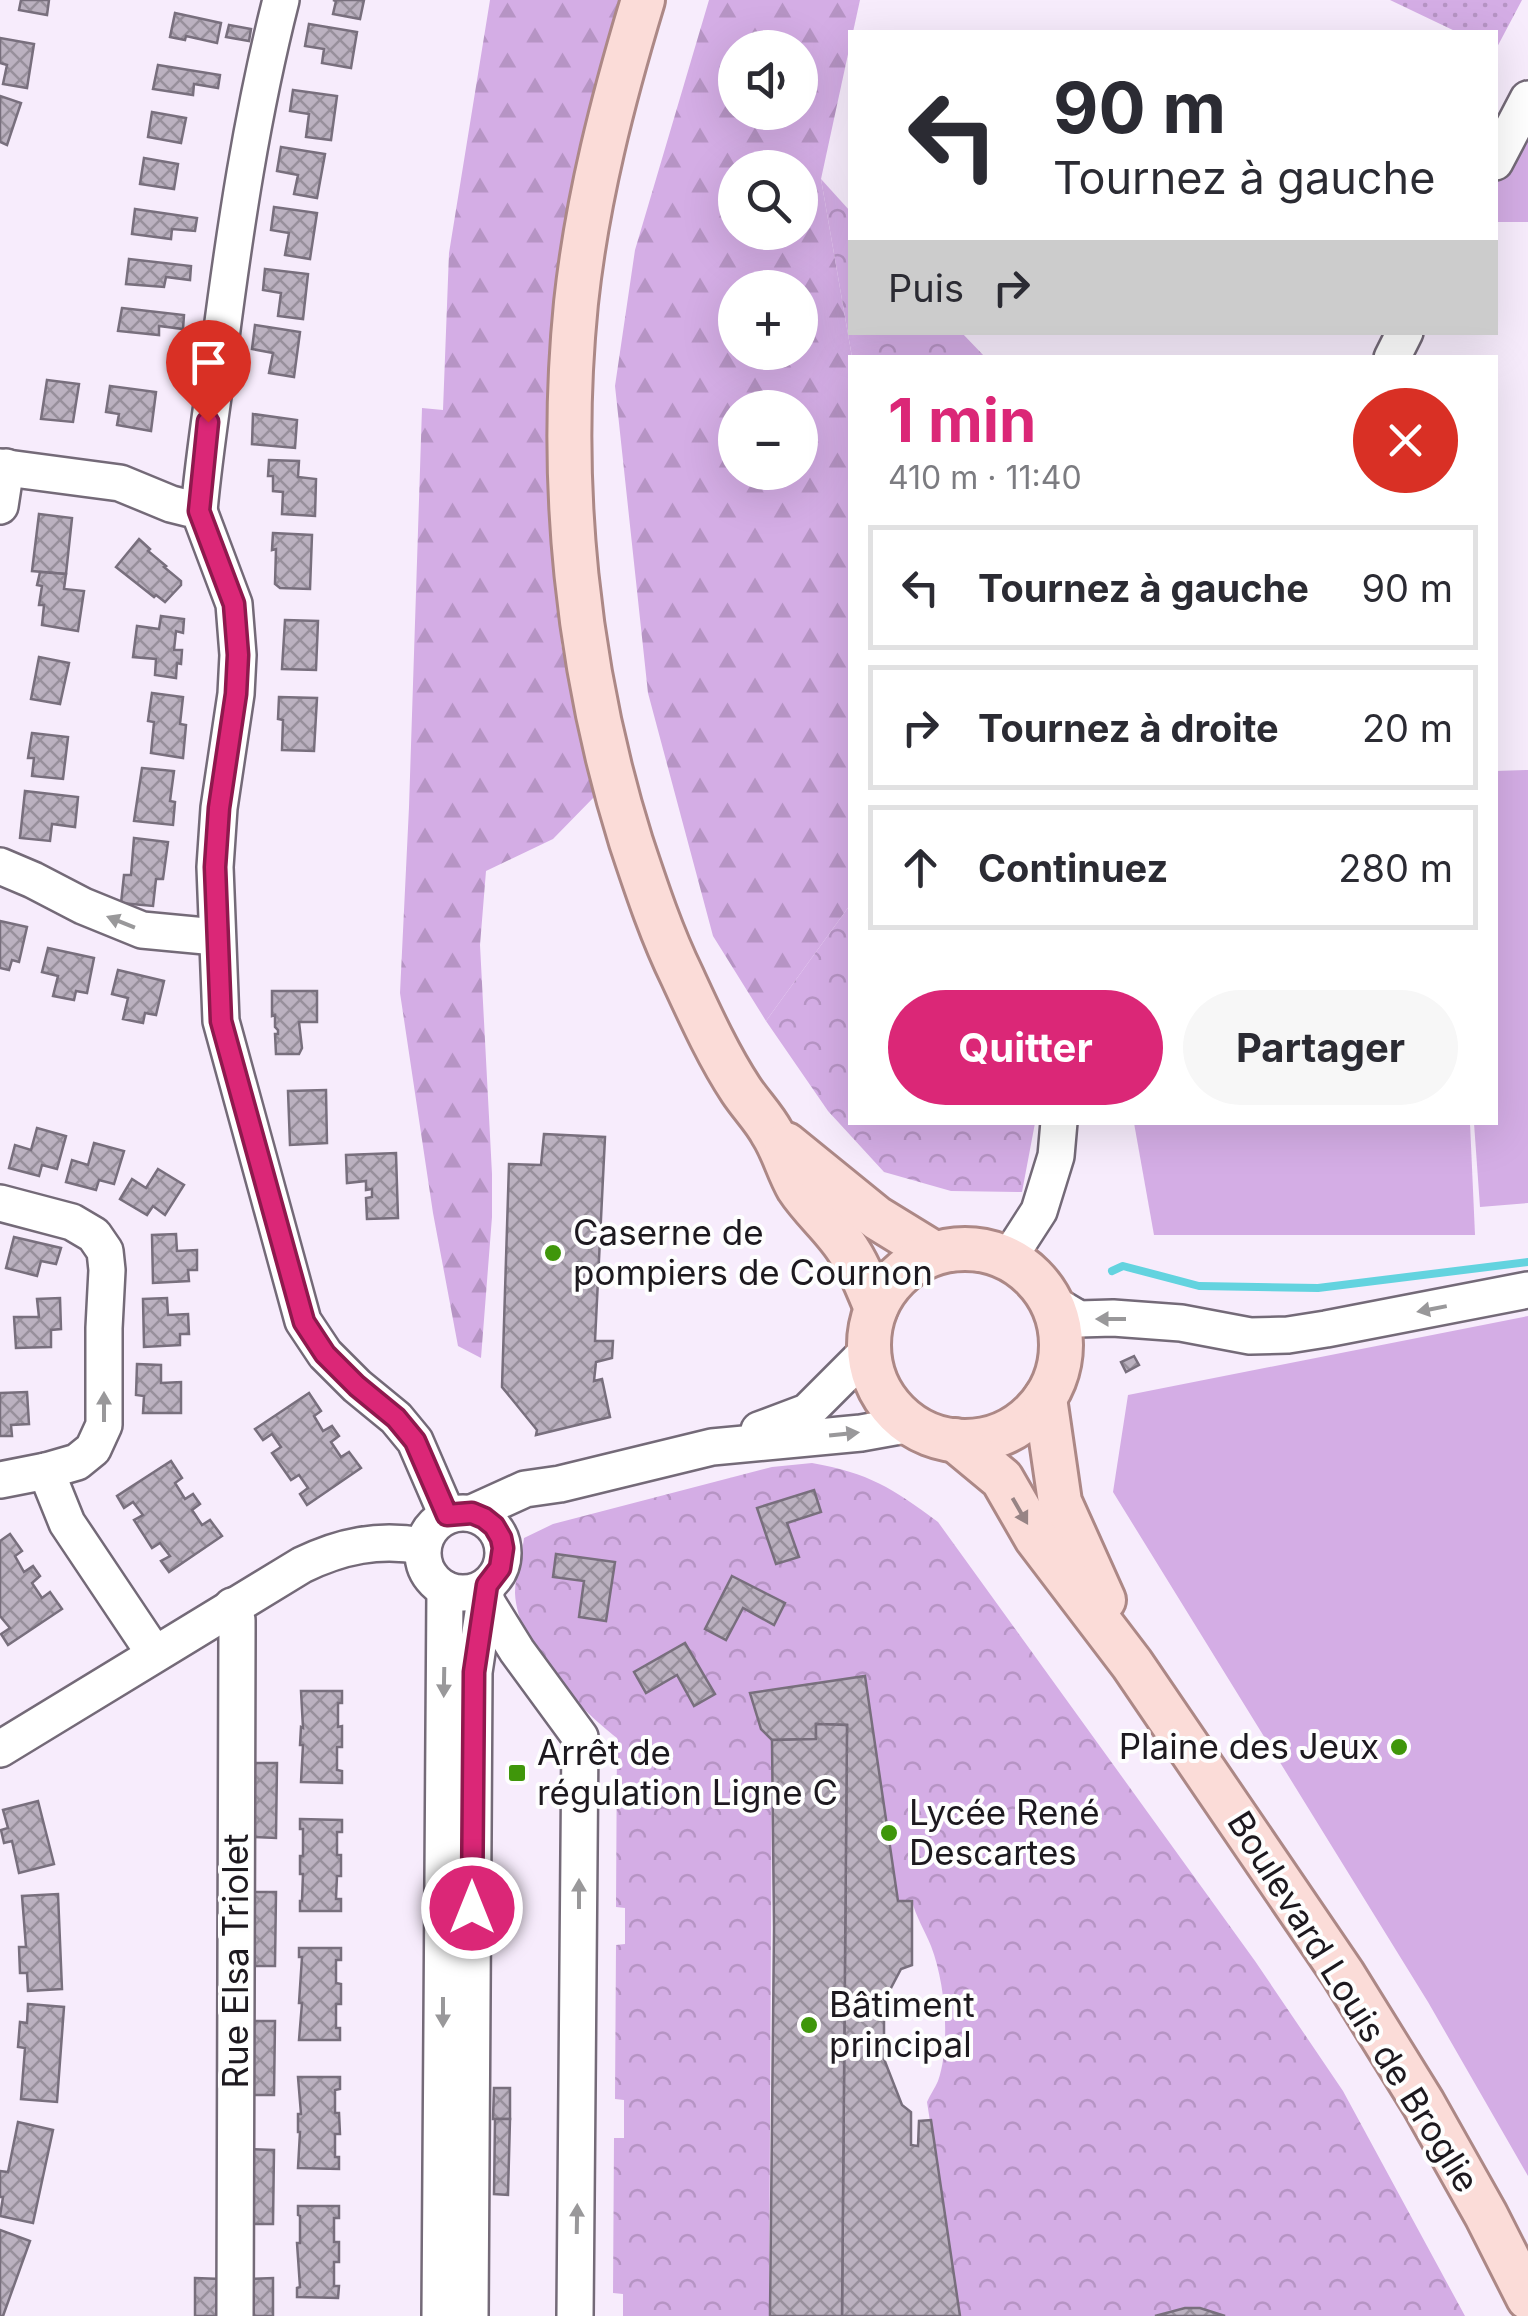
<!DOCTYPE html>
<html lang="fr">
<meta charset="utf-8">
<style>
:root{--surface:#fff;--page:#f7f7f7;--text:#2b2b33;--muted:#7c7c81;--line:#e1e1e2;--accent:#db2777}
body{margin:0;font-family:Inter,sans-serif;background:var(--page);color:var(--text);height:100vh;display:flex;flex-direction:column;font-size:38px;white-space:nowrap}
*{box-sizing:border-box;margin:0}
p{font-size:32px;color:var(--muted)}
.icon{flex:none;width:55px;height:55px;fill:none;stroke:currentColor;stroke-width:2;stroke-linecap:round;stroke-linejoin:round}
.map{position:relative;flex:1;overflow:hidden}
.drawer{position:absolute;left:848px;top:355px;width:650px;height:770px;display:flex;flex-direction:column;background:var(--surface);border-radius:0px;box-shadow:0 10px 40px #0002}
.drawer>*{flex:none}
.banner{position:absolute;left:848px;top:30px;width:650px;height:305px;border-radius:0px;box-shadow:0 10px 40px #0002;background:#fff;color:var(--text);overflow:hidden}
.fabs{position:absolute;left:718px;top:30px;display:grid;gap:20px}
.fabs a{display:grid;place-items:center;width:100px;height:100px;border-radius:50%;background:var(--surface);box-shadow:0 10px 40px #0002;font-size:50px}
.pin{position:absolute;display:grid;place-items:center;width:85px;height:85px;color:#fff;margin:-102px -42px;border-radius:50% 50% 50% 0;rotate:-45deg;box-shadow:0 0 10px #0007}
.pin .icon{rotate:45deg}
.me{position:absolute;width:110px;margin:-55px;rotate:0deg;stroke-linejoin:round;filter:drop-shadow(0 0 8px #0008)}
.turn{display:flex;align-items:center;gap:35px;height:210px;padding:0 40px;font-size:45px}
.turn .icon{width:130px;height:130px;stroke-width:2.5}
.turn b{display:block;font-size:70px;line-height:85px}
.then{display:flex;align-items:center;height:95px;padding:0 40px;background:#0003;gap:20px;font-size:38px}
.round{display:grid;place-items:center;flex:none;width:105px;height:105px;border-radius:52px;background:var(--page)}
.summary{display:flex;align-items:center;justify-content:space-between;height:170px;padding:0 40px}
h1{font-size:60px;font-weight:700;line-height:75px;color:var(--accent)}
.action{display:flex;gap:20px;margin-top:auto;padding:20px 40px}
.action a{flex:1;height:115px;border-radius:60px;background:var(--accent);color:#fff;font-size:40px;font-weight:700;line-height:115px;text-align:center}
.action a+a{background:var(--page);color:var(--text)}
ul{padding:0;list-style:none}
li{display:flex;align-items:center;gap:30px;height:125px;margin:0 20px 15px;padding:0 20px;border:5px solid var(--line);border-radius:0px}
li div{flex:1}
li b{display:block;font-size:38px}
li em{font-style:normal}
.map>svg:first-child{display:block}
.grass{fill:#d4ade5}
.forest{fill:url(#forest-firs);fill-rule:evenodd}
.park{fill:url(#park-crowns)}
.garden{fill:url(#garden-dots)}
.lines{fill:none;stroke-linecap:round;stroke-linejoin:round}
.stream{stroke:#63d3df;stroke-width:8}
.building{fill:url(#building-cross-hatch);stroke:#786f7d;stroke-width:2.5}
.minor-casing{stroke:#746a78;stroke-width:40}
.major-casing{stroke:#ac8886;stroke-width:48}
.minor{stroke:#fff;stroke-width:35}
.major{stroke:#fbdcd8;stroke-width:42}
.oneway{fill:#99989a}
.oneway2{fill:#978485}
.route-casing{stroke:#8e194d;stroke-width:25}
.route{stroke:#db2777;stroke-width:18}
.poi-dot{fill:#3f960a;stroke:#fefefe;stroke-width:4}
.labels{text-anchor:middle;stroke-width:8;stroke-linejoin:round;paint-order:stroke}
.poi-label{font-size:35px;fill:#1d191f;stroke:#fefefe;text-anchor:start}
.street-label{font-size:35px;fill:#1d191f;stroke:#fefefe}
</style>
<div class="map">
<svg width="1528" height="2316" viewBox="0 0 1528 2316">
<defs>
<pattern id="forest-firs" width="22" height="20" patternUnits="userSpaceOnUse" patternTransform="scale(2.5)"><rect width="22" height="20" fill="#d4ade5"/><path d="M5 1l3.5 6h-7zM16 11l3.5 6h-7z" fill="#b694c4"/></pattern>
<pattern id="park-crowns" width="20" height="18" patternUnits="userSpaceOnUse" patternTransform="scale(2.5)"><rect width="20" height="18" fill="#d4ade5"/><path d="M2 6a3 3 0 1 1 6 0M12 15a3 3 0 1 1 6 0" fill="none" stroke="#b694c4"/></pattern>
<pattern id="garden-dots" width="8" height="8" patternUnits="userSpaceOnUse" patternTransform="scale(2.5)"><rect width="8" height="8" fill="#d4ade5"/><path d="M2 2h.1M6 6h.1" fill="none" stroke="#b694c4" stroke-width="1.8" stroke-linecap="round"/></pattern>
<pattern id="building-cross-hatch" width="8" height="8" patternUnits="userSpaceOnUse" patternTransform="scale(2.5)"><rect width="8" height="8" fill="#bbb1c0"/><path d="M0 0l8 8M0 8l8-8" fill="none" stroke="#978f9b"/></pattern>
</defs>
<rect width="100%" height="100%" fill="#f7ecfc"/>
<g class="grass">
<polygon points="1528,125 1528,222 1495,222 1495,185"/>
<polygon points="1528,770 1528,1203 1480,1207 1474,1123 1495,1122 1495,771"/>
<polygon points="1134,1123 1470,1123 1475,1235 1154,1235"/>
<polygon points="1528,1316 1528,2176 1428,2002 1113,1492 1128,1395"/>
</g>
<g class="forest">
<polygon points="490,0 628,0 552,343 561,644 596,795 553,839 486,871 480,945 492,1174 492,1217 481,1358 458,1346 433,1213 400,993 409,807 422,408 443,410 449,253"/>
<path d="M709,0h151l-7,32h-3v13l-29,134 31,178 -2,1v547l-84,116 -53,-85 -65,-243 -33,-307 20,-136zM735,48h65v64h-65zM735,168h65v64h-65zM735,288h65v64h-65zM735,408h65v64h-65z"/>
</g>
<g class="park">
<polygon points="821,179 850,211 850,332 962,333 985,357 852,357"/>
<polygon points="850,905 850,1122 1035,1123 1022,1192 951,1191 884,1172 828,1111 766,1021"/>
<path d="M812,1463c57,10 80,25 126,59l317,439 88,130 122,225h-240c-23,-10 -46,-9 -70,0h-195l-33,-214c3,-7 8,-14 11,-21 13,-37 7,-99 -7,-135 -6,-15 -15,-29 -19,-45h-14l-34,-225 -114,17 22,47 -3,576h-146v-22l-10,-1 1,-155h10v-38l-9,-1 1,-154 9,-1v-36l-9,-1 1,-169c-39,-31 -100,-92 -102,-145 0,-17 7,-38 9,-55l29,-14 219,-57z"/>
</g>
<polygon class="garden" points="1390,0 1522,0 1495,51 1495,32 1457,32"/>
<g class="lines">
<polyline class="stream" points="1112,1271 1123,1266 1199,1286 1318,1288 1528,1262"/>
</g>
<g class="building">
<polygon points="21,0 49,0 47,15 19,10"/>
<polygon points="333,0 364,0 360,19 333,14 336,1"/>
<polygon points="175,13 221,23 217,43 186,36 185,40 170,37"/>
<polygon points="309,24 357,32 351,68 322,63 324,49 305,46"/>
<polygon points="229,25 251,29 249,41 226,37"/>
<polygon points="0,38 34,44 27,88 3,84 7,65 0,63"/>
<polygon points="158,65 220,75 218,88 194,84 193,95 153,89"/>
<polygon points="293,90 337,96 331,140 306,137 309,114 290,111"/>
<polygon points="0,96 21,103 7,145 0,142"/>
<polygon points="152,112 186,118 181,143 148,137"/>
<polygon points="281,147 325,154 317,198 294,194 298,175 277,171"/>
<polygon points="144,158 178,164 174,189 140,184"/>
<polygon points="274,207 317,213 310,259 285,255 289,233 271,230"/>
<polygon points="135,209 197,218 195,231 172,229 171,239 132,234"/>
<polygon points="129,259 191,266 190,280 166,277 164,287 126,284"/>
<polygon points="265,269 308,274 303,319 278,316 281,293 263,290"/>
<polygon points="122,308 184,315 183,329 159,326 159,335 118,331"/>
<polygon points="255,325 300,332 294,377 269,373 273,353 252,349"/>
<polygon points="47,380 79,384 73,422 41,419"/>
<polygon points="110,386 156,392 151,431 117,425 119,414 106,412"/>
<polygon points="253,414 297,420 295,448 252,444"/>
<polygon points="269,460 299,461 298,477 316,479 315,516 282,514 283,492 273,491 273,476 268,476"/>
<polygon points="39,514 72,518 66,574 32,571"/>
<polygon points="273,533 312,535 310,589 280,588 275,584 276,549 272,550"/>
<polygon points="139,539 150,549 148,551 166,566 164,567 181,581 181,585 165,602 156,595 154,597 116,567"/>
<polygon points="40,572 66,574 64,589 84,591 78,631 42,625 44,605 39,605 42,586 37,585"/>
<polygon points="161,616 184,619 183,633 176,631 174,650 182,650 181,664 177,663 176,678 155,675 156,659 133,657 137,626 159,629"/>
<polygon points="285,620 318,621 316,670 282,669"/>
<polygon points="39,657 69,663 60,704 31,699"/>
<polygon points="152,693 183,697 180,724 186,725 183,758 151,753 154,722 148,721"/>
<polygon points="279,697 317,698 314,751 282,750 283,720 278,719"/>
<polygon points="32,733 68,737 63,779 32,776 34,758 28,758"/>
<polygon points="142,768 174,771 170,801 175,802 173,825 134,821"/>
<polygon points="25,791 78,797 75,827 52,824 50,841 20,838"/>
<polygon points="134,838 168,842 163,879 156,879 153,906 121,903 124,875 131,875"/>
<polygon points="0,921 27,927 19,962 12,960 9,970 0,968"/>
<polygon points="48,948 94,958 87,993 76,991 74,1000 53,996 58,976 42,972"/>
<polygon points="118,970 164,981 156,1015 145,1013 143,1023 123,1019 128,998 112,994"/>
<polygon points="272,991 317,991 317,1022 299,1022 302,1048 299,1054 276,1054 275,1034 278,1034 278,1030 275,1027 275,1015 272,1016"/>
<polygon points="326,1090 327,1143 290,1145 288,1091"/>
<polygon points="37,1128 66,1136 57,1169 42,1165 39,1176 9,1168 15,1145 31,1150"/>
<polygon points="544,1134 605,1137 595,1341 613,1341 612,1358 596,1362 594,1381 602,1379 610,1417 536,1435 537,1430 502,1387 509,1164 541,1165"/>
<polygon points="94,1143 124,1151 114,1184 99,1180 96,1190 66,1182 72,1160 88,1165"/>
<polygon points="396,1153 398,1218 367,1219 366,1198 372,1197 372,1189 366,1190 366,1181 347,1183 346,1155"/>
<polygon points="158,1169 184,1185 165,1215 153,1206 147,1215 120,1199 132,1179 146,1188"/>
<polygon points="176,1234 177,1251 197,1250 197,1270 188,1270 189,1281 153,1283 152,1235"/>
<polygon points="14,1237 61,1248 56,1264 41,1261 37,1276 6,1268"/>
<polygon points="60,1298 61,1329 51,1330 51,1347 16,1348 14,1317 39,1317 37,1299"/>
<polygon points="167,1298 168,1315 188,1314 189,1334 180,1334 180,1345 144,1347 143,1299"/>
<polygon points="1134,1356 1139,1365 1126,1372 1121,1362"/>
<polygon points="137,1364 161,1365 161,1383 181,1382 181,1413 143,1413 144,1396 136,1395"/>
<polygon points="27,1392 29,1424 11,1425 12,1436 0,1436 0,1393"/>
<polygon points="309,1393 321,1411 314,1416 323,1431 332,1426 339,1436 331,1442 341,1457 349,1452 361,1468 307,1505 300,1494 308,1488 299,1475 291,1480 272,1453 281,1447 272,1434 263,1440 255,1429"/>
<polygon points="171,1461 182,1478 175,1483 185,1499 193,1494 200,1504 192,1510 202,1525 210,1520 222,1536 169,1572 161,1561 170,1556 160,1543 152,1548 134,1520 143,1515 133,1502 124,1508 117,1496"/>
<polygon points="814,1490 821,1512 787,1523 799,1557 776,1564 757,1508"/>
<polygon points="10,1534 22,1551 15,1556 24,1572 33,1566 40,1576 32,1583 42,1598 50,1592 62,1609 8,1645 1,1634 10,1628 0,1616 0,1541"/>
<polygon points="556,1554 615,1562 606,1621 579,1617 584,1581 553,1577"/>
<polygon points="732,1576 785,1603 774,1625 743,1608 726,1640 705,1629"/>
<polygon points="685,1643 715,1694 694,1706 677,1675 646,1693 634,1672"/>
<polygon points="865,1676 898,1901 912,1901 912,1965 901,1969 891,1988 884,2021 884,2059 902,2105 911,2112 911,2145 918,2146 919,2121 931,2120 960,2316 842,2316 847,1725 816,1724 816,1739 772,1740 761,1729 750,1693"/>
<polygon points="301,1691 342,1691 342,1703 338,1703 338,1727 342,1726 342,1747 337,1747 337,1770 342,1771 342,1783 301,1782 303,1745 300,1745 301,1727 303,1728"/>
<polygon points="816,1724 847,1725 842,2316 770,2316 774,1928 772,1740 816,1739"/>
<polygon points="251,1763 277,1763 276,1838 251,1837"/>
<polygon points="38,1801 54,1864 19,1873 12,1841 4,1843 1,1830 8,1828 3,1810"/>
<polygon points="300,1819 342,1820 342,1832 337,1832 337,1855 341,1855 341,1876 337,1876 336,1899 341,1899 341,1911 300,1911 300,1901 302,1901 303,1874 300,1874 300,1856 303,1856 303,1829 300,1829"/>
<polygon points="251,1892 276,1892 275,1966 250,1966"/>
<polygon points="58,1894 62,1989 28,1991 27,1973 20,1973 19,1947 26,1947 22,1896"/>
<polygon points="299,1948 341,1948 341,1960 336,1960 336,1983 341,1984 341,2004 336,2004 336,2028 340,2028 340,2040 299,2040 302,2003 299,2003 302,1957 299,1957"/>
<polygon points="28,2004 64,2007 57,2102 21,2099 25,2048 18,2047 20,2022 27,2023"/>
<polygon points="250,2021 275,2021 274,2095 249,2095"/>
<polygon points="298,2077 340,2077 340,2089 335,2090 335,2113 339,2113 340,2134 335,2134 335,2157 339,2157 339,2169 298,2168 300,2132 298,2132 298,2114 301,2114"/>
<polygon points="494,2088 510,2088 510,2119 493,2119"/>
<polygon points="495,2119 510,2119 508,2195 494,2194"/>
<polygon points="18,2122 53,2130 33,2223 0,2216 3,2197 0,2197 0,2171 8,2172"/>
<polygon points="248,2149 274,2150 273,2224 248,2224"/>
<polygon points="298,2206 339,2206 339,2218 334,2218 334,2242 339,2242 339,2262 334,2262 334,2286 339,2286 338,2298 297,2297 297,2288 300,2287 297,2243 300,2243 300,2216 298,2215"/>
<polygon points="0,2230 30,2241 3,2316 0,2316"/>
<polygon points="195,2278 221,2279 220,2316 195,2316"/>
<polygon points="273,2278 273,2316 247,2316 247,2279"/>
<polygon points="1185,2308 1200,2308 1225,2316 1155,2316"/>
</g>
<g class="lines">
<g class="minor-casing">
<g id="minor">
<polyline points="1495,162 1528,99"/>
<polyline points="1392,358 1405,332"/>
<polyline points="0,467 120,483 171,504 199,511 234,604 238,655 236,694 219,808 215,867 221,1021 303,1321 325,1354 357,1386 396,1418 415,1441 447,1515"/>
<polyline points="0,506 6,467"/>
<path d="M199,511c5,-56 14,-111 21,-166 15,-116 32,-231 61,-345"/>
<polyline points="0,866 33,880 83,906 142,930 216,937"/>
<polyline points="0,1203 72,1222 94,1235 105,1251 107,1270 104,1328 104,1425 93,1449 77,1462 46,1471 0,1480"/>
<polyline points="1008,1259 1039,1211 1056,1156 1059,1122"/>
<polyline points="1052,1303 1079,1319 1113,1318 1181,1323 1250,1336 1288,1335 1326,1329 1528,1290"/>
<polyline points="759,1430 807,1412 869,1350"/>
<polyline points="46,1471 67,1523 154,1653"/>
<circle cx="463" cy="1553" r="40"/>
<polyline points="472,1513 525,1489 560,1484 712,1447 861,1433 911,1424"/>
<polyline points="486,1601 517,1651 580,1737 575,2316"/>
<polyline points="232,1606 237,1620 237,1632 235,2316"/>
<path d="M0,1749l302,-184c39,-19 77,-27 120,-19"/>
<polyline points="440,2316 445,1589"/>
<polyline points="470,2316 474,1672 486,1593"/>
</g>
</g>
<g class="major-casing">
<g id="major">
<path d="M643,0c-30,99 -56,200 -67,303 -18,180 1,366 55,539 15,45 30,91 51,134 18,39 36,79 59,114 10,15 23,28 31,43 11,17 16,38 26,55 15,23 38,41 52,65 11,17 18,37 26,55"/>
<polyline points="786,1144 877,1218 934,1253"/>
<circle cx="965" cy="1345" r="96"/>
<polyline points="1045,1398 1060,1502 1104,1600"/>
<polyline points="955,1440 1002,1479 1036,1538 1132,1664 1343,1974 1423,2103 1486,2215 1528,2298"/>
</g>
</g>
<use href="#minor" class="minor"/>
<use href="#major" class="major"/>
</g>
<defs><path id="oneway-solid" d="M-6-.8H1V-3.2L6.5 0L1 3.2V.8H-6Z" transform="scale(2.5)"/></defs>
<g class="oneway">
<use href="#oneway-solid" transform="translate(121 922) rotate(-158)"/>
<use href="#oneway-solid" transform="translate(1432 1309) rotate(169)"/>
<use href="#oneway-solid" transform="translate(1111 1319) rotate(-180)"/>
<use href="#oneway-solid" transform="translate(104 1407) rotate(-90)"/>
<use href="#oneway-solid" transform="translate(844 1434) rotate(-6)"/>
<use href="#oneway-solid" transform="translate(444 1682) rotate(91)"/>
<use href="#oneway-solid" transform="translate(579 1894) rotate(-90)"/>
<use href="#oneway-solid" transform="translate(443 2012) rotate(90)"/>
<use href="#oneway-solid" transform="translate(577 2219) rotate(-89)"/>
</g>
<use class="oneway2" href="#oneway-solid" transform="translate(1020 1511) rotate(60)"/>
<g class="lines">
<g class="route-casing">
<polyline id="route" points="208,422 199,511 234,604 238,655 236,694 219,808 215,867 221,1021 304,1322 325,1354 357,1386 396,1418 415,1441 447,1515 472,1513 484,1518 494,1526 501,1538 503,1548 500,1568 487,1585 474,1672 472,1908"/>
</g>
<use href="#route" class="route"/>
</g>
<g class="poi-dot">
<circle cx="553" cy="1253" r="10"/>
<circle cx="1399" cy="1747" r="10"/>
<rect x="507" y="1763" width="20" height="20" rx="5"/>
<circle cx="889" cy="1833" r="10"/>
<circle cx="809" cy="2025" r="10"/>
</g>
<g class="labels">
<g class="poi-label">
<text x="573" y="1245">Caserne de<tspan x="573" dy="40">pompiers de Cournon</tspan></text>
<text x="1379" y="1759" text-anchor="end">Plaine des Jeux</text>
<text x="537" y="1765">Arrêt de<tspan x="537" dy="40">régulation Ligne C</tspan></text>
<text x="909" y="1825">Lycée René<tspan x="909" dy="40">Descartes</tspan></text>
<text x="829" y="2017">Bâtiment<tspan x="829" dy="40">principal</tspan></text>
</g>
<g class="street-label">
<text transform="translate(236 1961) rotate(-90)" y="12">Rue Elsa Triolet</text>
<text transform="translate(1353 2002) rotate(58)" y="12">Boulevard Louis de Broglie</text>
</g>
</g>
</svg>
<div class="fabs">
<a><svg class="icon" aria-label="sound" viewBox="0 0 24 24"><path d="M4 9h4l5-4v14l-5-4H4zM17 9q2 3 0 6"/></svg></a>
<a><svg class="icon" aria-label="search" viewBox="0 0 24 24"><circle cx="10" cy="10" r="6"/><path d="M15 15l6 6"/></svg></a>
<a>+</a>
<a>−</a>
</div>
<div class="pin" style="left:208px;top:422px;background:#d93025"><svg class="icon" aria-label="arrive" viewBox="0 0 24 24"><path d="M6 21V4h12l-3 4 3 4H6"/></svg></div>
<svg class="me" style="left:472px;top:1908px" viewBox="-20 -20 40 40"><circle r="17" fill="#db2777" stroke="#fff" stroke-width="3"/><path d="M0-11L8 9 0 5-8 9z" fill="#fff"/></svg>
<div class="banner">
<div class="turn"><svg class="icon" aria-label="left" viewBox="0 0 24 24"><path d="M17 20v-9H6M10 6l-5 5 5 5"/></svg><div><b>90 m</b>Tournez à gauche</div></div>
<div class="then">Puis<svg class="icon" aria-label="right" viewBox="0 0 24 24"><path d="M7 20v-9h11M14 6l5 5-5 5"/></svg></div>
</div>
<section class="drawer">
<div class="summary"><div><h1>1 min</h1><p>410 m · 11:40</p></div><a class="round" style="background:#d93025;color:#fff"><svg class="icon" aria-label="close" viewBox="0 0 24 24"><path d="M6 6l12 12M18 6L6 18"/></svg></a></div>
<ul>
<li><svg class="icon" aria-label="left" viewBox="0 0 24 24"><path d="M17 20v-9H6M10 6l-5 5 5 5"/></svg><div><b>Tournez à gauche</b></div><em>90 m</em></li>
<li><svg class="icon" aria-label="right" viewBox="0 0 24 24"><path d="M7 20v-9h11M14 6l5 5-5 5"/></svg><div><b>Tournez à droite</b></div><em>20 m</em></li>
<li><svg class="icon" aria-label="ahead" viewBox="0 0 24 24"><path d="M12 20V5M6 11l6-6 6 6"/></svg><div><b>Continuez</b></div><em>280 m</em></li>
</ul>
<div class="action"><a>Quitter</a><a>Partager</a></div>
</section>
</div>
